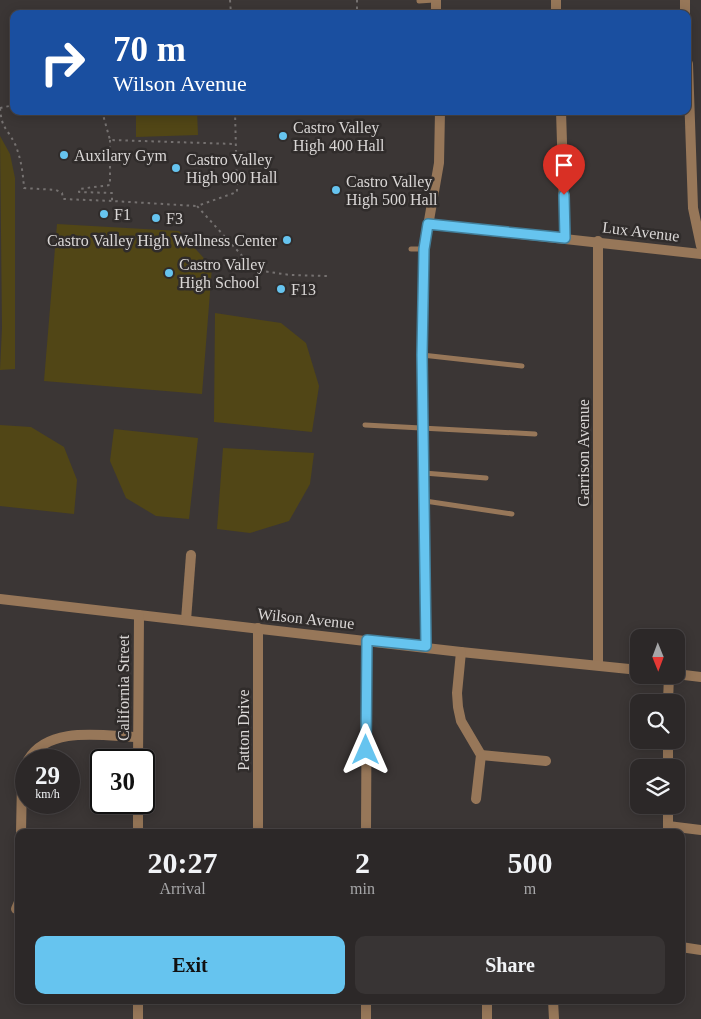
<!DOCTYPE html>
<style>
:root{--surface:#2c2828;--page:#383434;--text:#f1f3f6;--muted:#a6a6a8;--line:#484445;--accent:#66c4ef}
body{margin:0;font-family:"Times New Roman",serif;background:var(--page);color:var(--text);height:100vh;display:flex;flex-direction:column;font-size:19px;white-space:nowrap}
*{box-sizing:border-box;margin:0}
p{font-size:16px;color:var(--muted)}
.icon{flex:none;width:28px;height:28px;fill:none;stroke:currentColor;stroke-width:2;stroke-linecap:round;stroke-linejoin:round}
.map{position:relative;flex:1;overflow:hidden}
.panel{position:absolute;left:15px;top:829px;width:670px;height:175px;display:flex;flex-direction:column;background:var(--surface);border-radius:10px;box-shadow:0 2px 12px #0003,0 0 0 1px var(--line)}
.panel>*{flex:none}
.top-card{position:absolute;left:10px;top:10px;width:681px;height:105px;border-radius:10px;box-shadow:0 2px 12px #0003,0 0 0 1px var(--line);background:#1a4fa0;color:#fff;overflow:hidden}
.needle{width:32px;rotate:179deg}
.controls{position:absolute;left:630px;top:629px;display:grid;gap:10px}
.controls a{display:grid;place-items:center;width:55px;height:55px;border-radius:10px;background:var(--surface);box-shadow:0 2px 12px #0003,0 0 0 1px var(--line);font-size:25px}
.speed{position:absolute;left:15px;top:749px;display:flex;gap:10px;font-size:25px;font-weight:700;text-align:center}
.speed>*{display:grid;place-content:center;width:65px;height:65px;border-radius:50%;background:var(--surface);box-shadow:0 2px 12px #0003,0 0 0 1px var(--line);line-height:1}
.speed small{font-size:12px;font-weight:400}
.speed .limit{border:2px solid #111;border-radius:8px;background:#fff;color:#111}
.pin{position:absolute;display:grid;place-items:center;width:42px;height:42px;color:#fff;margin:-51px -21px;border-radius:50% 50% 50% 0;rotate:-45deg;box-shadow:0 0 5px #0007}
.pin .icon{rotate:45deg}
.me{position:absolute;width:55px;margin:-28px;rotate:0deg;stroke-linejoin:round;filter:drop-shadow(0 0 4px #0008)}
.turn{display:flex;align-items:center;gap:18px;height:105px;padding:0 20px;font-size:22px}
.turn .icon{width:65px;height:65px;stroke-width:2.5}
.turn b{display:block;font-size:35px;line-height:42px}
.eta{display:flex;justify-content:space-evenly;align-items:center;height:85px;text-align:center}
.eta b{font-size:30px;font-weight:800;line-height:35px}
.primary-button{display:flex;gap:10px;margin-top:auto;padding:10px 20px}
.primary-button a{flex:1;height:58px;border-radius:10px;background:var(--accent);color:#111;font-size:20px;font-weight:800;line-height:58px;text-align:center}
.primary-button a+a{background:var(--page);color:var(--text)}
.map>svg:first-child{display:block}
.green{fill:#514616}
.lines{fill:none;stroke-linecap:round;stroke-linejoin:round}
.path{stroke:#757170;stroke-width:2;stroke-dasharray:2.5 4;stroke-linecap:butt}
.service{stroke:#977759;stroke-width:5}
.minor{stroke:#977759;stroke-width:10}
.route-casing{stroke:#427f9b;stroke-width:12}
.route{stroke:#66c4ef;stroke-width:9}
.poi-dot{fill:#66c4ef;stroke:#302c2b;stroke-width:2}
.labels{text-anchor:middle;stroke-width:5;stroke-linejoin:round;paint-order:stroke}
.poi-label{font-size:16px;fill:#dad7d6;stroke:#302c2b;text-anchor:start}
.street-label{font-size:16px;fill:#dad7d6;stroke:#302c2b}
</style>
<div class="map">
<svg width="701" height="1019" viewBox="0 0 701 1019">
<rect width="100%" height="100%" fill="#3b3635"/>
<g class="green">
<polygon points="136,111 197,111 198,135 136,137"/>
<polygon points="0,136 10,154 15,178 15,369 0,370 2,328"/>
<polygon points="57,224 179,231 212,267 202,394 44,381"/>
<polygon points="215,313 281,323 306,343 319,386 312,432 214,422"/>
<polygon points="0,425 31,427 64,447 77,480 74,514 0,506"/>
<polygon points="114,429 198,438 189,519 156,516 126,498 110,461"/>
<polygon points="223,448 314,453 310,484 289,521 250,533 217,529"/>
</g>
<g class="lines">
<g class="path">
<polyline points="230,0 231,14"/>
<polyline points="357,0 357,14"/>
<path d="M0,108c2,22 6,18 15,36 6,14 8,29 9,44l32,2 6,3 1,6 49,2"/>
<polyline points="0,108 14,105"/>
<polyline points="102,111 110,140 235,144"/>
<polyline points="235,111 237,192 197,206 255,270 290,275 328,276"/>
<polyline points="110,140 110,185 79,189 79,192 112,193 112,201 197,206"/>
</g>
<g class="service">
<polyline points="419,1 434,0"/>
<polyline points="411,249 424,249"/>
<polyline points="422,355 522,366"/>
<polyline points="365,425 535,434"/>
<polyline points="424,473 486,478"/>
<polyline points="425,501 512,514"/>
</g>
<g class="minor">
<polyline points="436,0 436,14"/>
<polyline points="556,0 556,14"/>
<polyline points="685,0 685,14"/>
<polyline points="688,64 693,208 701,246"/>
<polyline points="561,111 565,238"/>
<polyline points="428,224 701,254"/>
<polyline points="598,241 598,665"/>
<polyline points="0,599 461,652 639,670"/>
<polyline points="186,620 191,555"/>
<polyline points="426,647 422,355 424,249 439,163 440,111"/>
<polyline points="461,652 457,693 458,707 461,721 481,755 476,799"/>
<polyline points="676,674 701,677"/>
<polyline points="668,702 669,675"/>
<polyline points="481,755 546,761"/>
<path d="M28,760c21,-35 75,-24 110,-23"/>
<polyline points="138,760 139,615"/>
<polyline points="668,768 668,740"/>
<polyline points="138,802 138,832"/>
<polyline points="668,805 668,832"/>
<polyline points="668,826 701,830"/>
<polyline points="21,832 22,781 26,764"/>
<polyline points="258,832 258,628"/>
<polyline points="366,832 367,640"/>
<polyline points="16,909 19,902"/>
<polyline points="681,947 701,950"/>
<polyline points="138,1000 138,1019"/>
<polyline points="487,1000 487,1019"/>
<polyline points="553,1000 554,1019"/>
<polyline points="366,1019 366,1000"/>
</g>
</g>
<g class="lines">
<g class="route-casing">
<polyline id="route" points="366,750 367,640 426,646 422,355 424,249 428,224 565,238 564,195"/>
</g>
<use href="#route" class="route"/>
</g>
<g class="poi-dot">
<circle cx="283" cy="136" r="5"/>
<circle cx="64" cy="155" r="5"/>
<circle cx="176" cy="168" r="5"/>
<circle cx="336" cy="190" r="5"/>
<circle cx="104" cy="214" r="5"/>
<circle cx="156" cy="218" r="5"/>
<circle cx="287" cy="240" r="5"/>
<circle cx="169" cy="273" r="5"/>
<circle cx="281" cy="289" r="5"/>
</g>
<g class="labels">
<g class="poi-label">
<text x="293" y="133">Castro Valley<tspan x="293" dy="18">High 400 Hall</tspan></text>
<text x="74" y="161">Auxilary Gym</text>
<text x="186" y="165">Castro Valley<tspan x="186" dy="18">High 900 Hall</tspan></text>
<text x="346" y="187">Castro Valley<tspan x="346" dy="18">High 500 Hall</tspan></text>
<text x="114" y="220">F1</text>
<text x="166" y="224">F3</text>
<text x="277" y="246" text-anchor="end">Castro Valley High Wellness Center</text>
<text x="179" y="270">Castro Valley<tspan x="179" dy="18">High School</tspan></text>
<text x="291" y="295">F13</text>
</g>
<g class="street-label">
<text transform="translate(641 231) rotate(7)" y="6">Lux Avenue</text>
<text transform="translate(583 453) rotate(-90)" y="6">Garrison Avenue</text>
<text transform="translate(306 618) rotate(6)" y="6">Wilson Avenue</text>
<text transform="translate(123 688) rotate(-90)" y="6">California Street</text>
<text transform="translate(243 730) rotate(-90)" y="6">Patton Drive</text>
</g>
</g>
</svg>
<div class="controls">
<a><svg class="needle" viewBox="-14 -14 28 28"><path d="M0-13l5 13h-10z" fill="#e53935"/><path d="M0 13l5-13h-10z" fill="#a6a6a8"/></svg></a>
<a><svg class="icon" aria-label="search" viewBox="0 0 24 24"><circle cx="10" cy="10" r="6"/><path d="M15 15l6 6"/></svg></a>
<a><svg class="icon" aria-label="layers" viewBox="0 0 24 24"><path d="M12 4l9 5-9 5-9-5zM3 14l9 5 9-5"/></svg></a>
</div>
<div class="speed"><div>29<small>km/h</small></div><div class="limit">30</div></div>
<div class="pin" style="left:564px;top:195px;background:#d93025"><svg class="icon" aria-label="arrive" viewBox="0 0 24 24"><path d="M6 21V4h12l-3 4 3 4H6"/></svg></div>
<svg class="me" style="left:366px;top:750px" viewBox="-20 -20 40 40"><path d="M0-17L14 15 0 8-14 15z" fill="#66c4ef" stroke="#fff" stroke-width="4"/></svg>
<div class="top-card">
<div class="turn"><svg class="icon" aria-label="right" viewBox="0 0 24 24"><path d="M7 20v-9h11M14 6l5 5-5 5"/></svg><div><b>70 m</b>Wilson Avenue</div></div>
</div>
<section class="panel">
<div class="eta">
<div><b>20:27</b><p>Arrival</p></div>
<div><b>2</b><p>min</p></div>
<div><b>500</b><p>m</p></div>
</div>
<div class="primary-button"><a>Exit</a><a>Share</a></div>
</section>
</div>
